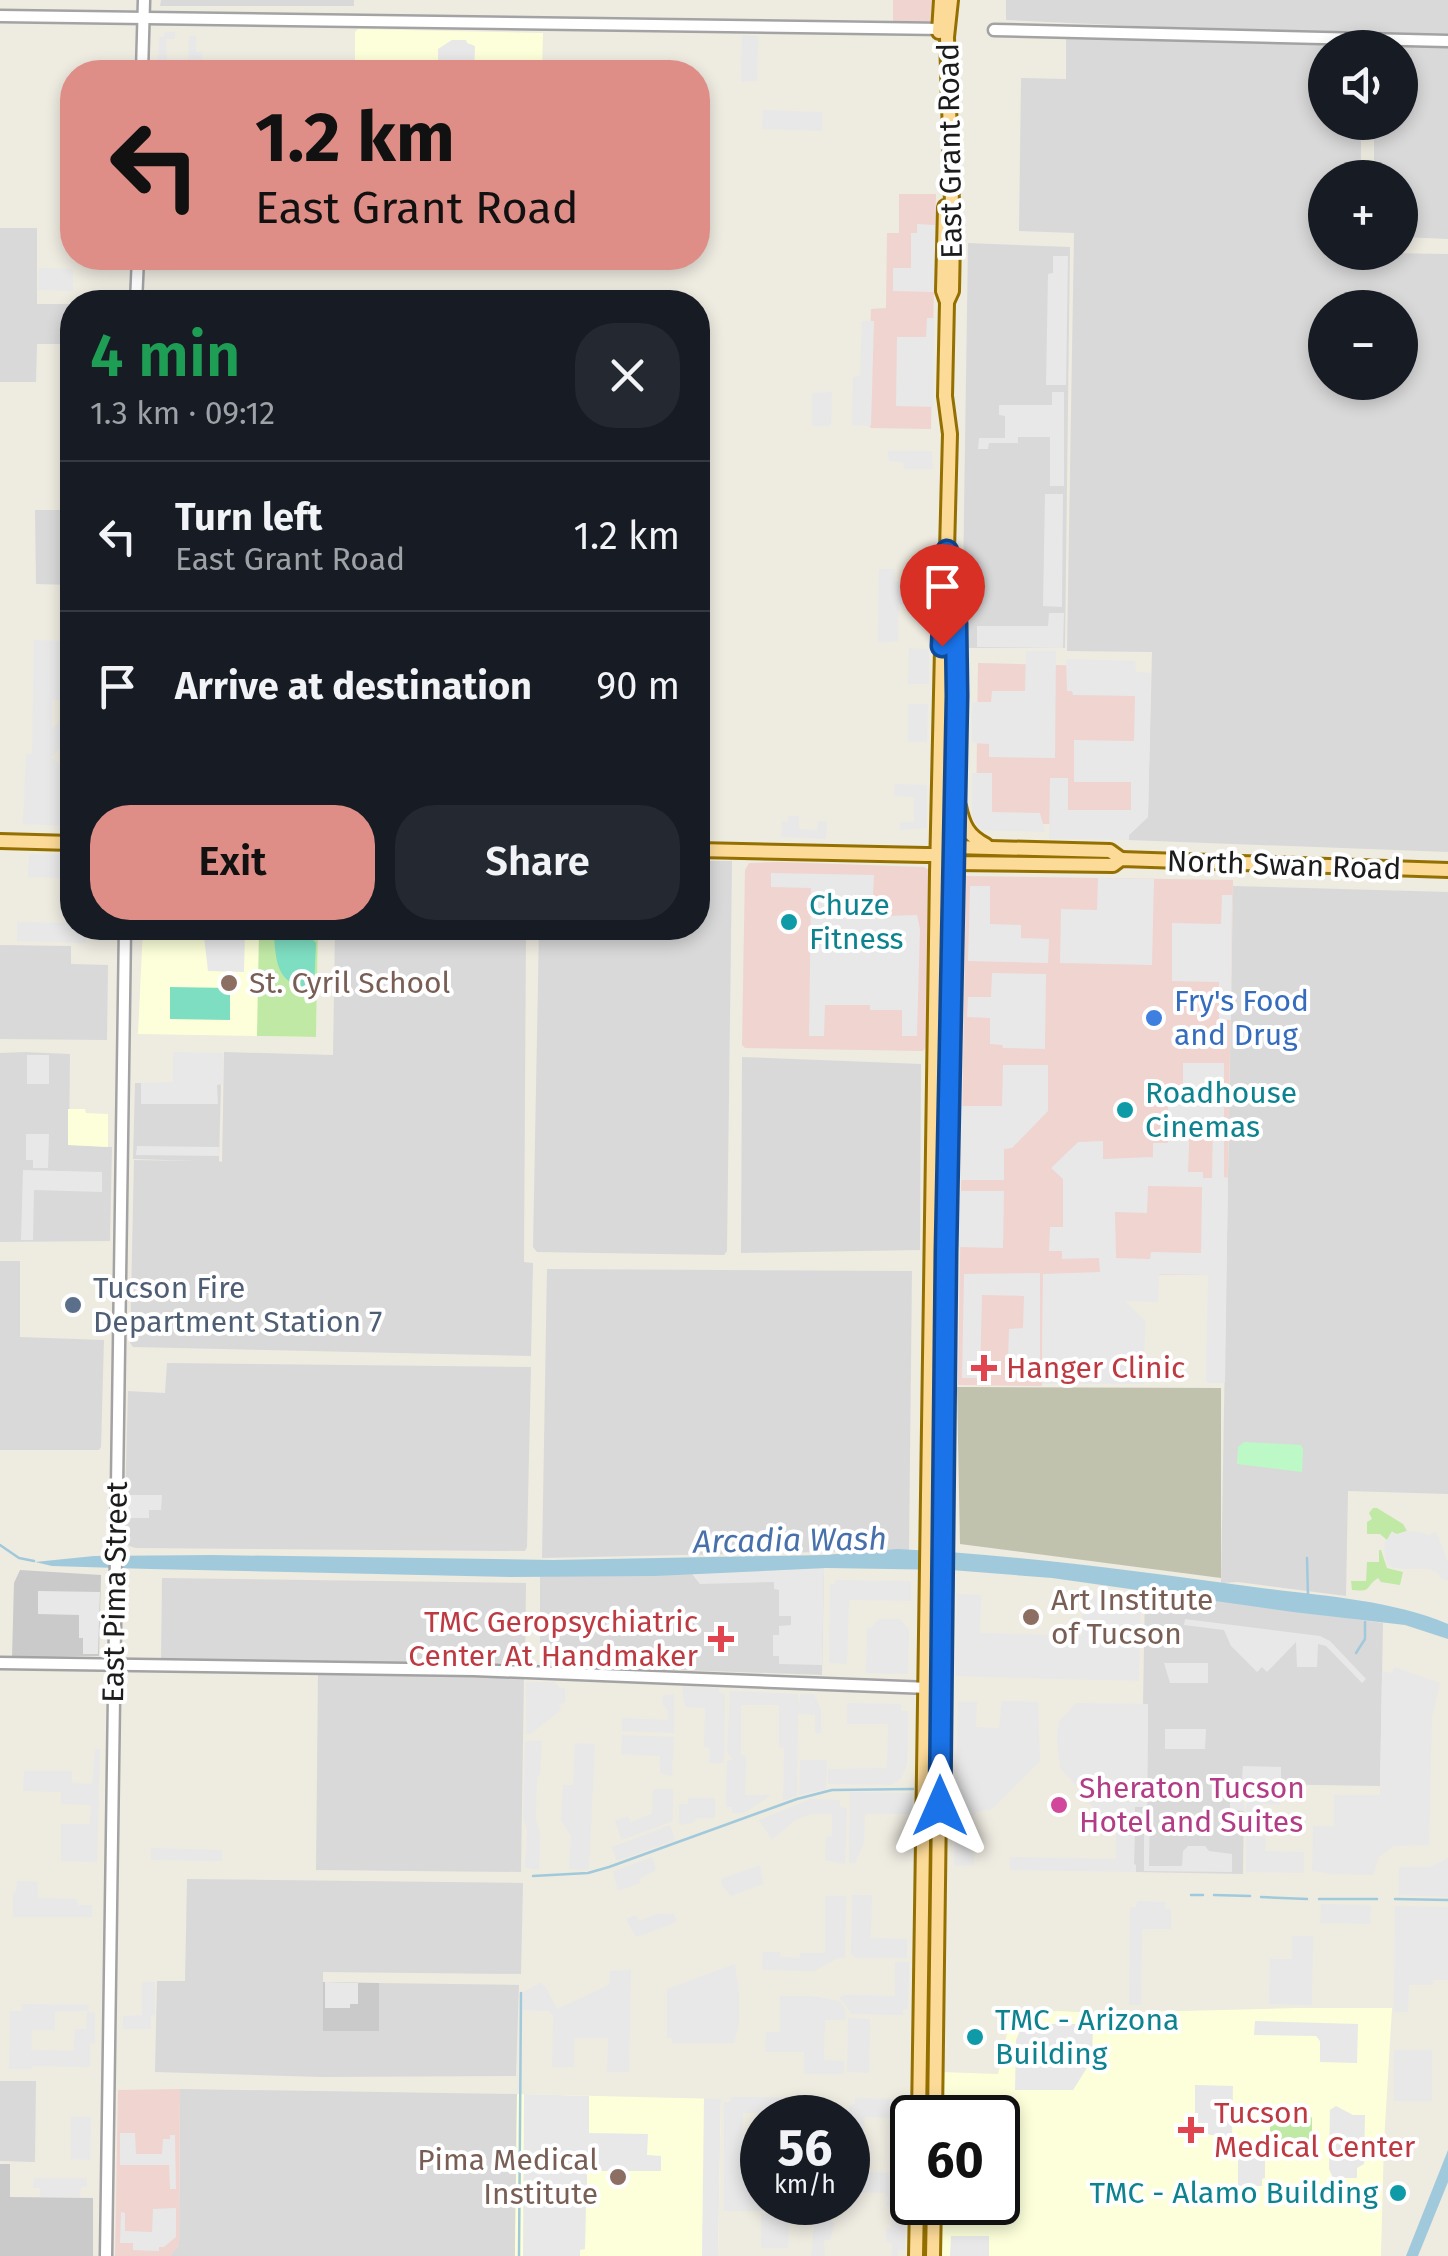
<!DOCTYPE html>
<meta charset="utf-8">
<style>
:root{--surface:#171b24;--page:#242831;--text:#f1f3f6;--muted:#9ea1a6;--line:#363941;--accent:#df8e87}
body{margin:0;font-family:"Fira Sans",sans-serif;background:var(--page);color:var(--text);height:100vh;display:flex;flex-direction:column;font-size:38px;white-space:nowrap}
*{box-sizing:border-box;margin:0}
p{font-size:32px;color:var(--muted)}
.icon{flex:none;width:55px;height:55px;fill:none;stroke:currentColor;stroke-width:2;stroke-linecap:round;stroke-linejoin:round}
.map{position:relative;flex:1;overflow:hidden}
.sheet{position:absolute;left:60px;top:290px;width:650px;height:650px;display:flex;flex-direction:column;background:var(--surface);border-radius:40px;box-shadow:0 5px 15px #0003}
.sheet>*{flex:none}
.guide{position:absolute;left:60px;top:60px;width:650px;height:210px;border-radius:40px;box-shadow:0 5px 15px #0003;background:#df8e87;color:#111;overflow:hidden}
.tools{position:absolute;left:1308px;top:30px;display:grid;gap:20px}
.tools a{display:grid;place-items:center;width:110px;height:110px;border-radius:50%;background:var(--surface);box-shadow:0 5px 15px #0003;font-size:50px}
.speed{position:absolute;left:740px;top:2095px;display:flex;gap:20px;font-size:50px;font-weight:700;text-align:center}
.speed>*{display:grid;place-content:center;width:130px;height:130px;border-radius:50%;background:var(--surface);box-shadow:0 5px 15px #0003;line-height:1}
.speed small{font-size:25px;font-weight:400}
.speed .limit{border:5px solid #111;border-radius:15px;background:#fff;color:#111}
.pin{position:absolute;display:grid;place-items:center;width:85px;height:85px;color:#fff;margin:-102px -42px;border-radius:50% 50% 50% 0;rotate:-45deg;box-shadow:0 0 10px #0007}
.pin .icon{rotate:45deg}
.me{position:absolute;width:110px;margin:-55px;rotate:0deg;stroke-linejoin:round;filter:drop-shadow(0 0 8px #0008)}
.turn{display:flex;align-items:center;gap:35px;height:210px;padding:0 30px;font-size:45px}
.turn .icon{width:130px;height:130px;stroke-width:2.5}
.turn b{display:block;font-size:70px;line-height:85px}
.round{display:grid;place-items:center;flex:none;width:105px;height:105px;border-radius:40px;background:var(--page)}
.head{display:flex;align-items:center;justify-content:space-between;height:170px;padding:0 30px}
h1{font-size:60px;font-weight:600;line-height:75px;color:#1e9e55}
.primary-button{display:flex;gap:20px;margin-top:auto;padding:20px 30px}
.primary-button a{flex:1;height:115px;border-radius:40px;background:var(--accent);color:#111;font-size:40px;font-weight:600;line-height:115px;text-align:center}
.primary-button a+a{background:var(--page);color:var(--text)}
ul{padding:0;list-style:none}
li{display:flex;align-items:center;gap:30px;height:150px;padding:0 30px;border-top:2px solid var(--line)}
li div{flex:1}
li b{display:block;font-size:38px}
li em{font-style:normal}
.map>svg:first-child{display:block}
.residential{fill:#dad9d9;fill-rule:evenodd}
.commercial{fill:#efd4d0}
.education{fill:#fcffd9}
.religious{fill:#cacaca}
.construction{fill:#c0c2ad}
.grass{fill:#c1e9a6}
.park{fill:#bdf9c7}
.pitch{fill:#7edec2}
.parking{fill:#e8e8e8;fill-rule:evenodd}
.water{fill:#a1c9dc}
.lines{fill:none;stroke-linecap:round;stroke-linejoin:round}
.stream{stroke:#a1c9dc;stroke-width:2.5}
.minor-casing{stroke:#a3a3a3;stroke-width:15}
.major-casing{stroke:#947000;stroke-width:18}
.minor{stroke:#fff;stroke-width:10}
.major{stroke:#fcda98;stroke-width:12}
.route-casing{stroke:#114b97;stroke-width:25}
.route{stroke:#1a73e8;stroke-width:18}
.culture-dot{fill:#0f9aa8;stroke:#fff;stroke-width:4}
.education-dot{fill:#8d6e63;stroke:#fff;stroke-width:4}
.shop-dot{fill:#3f7fe0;stroke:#fff;stroke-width:4}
.service-dot{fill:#5c6f8a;stroke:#fff;stroke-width:4}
.health-dot{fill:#e0444e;stroke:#fff;stroke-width:4}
.hotel-dot{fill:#d1479c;stroke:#fff;stroke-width:4}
.labels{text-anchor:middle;stroke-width:8;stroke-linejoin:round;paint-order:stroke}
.street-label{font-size:30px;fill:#1c1c1c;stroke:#fff}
.culture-label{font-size:30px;fill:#0d838f;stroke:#fff;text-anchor:start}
.education-label{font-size:30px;fill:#785e54;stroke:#fff;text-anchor:start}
.shop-label{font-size:30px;fill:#366cbe;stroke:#fff;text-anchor:start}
.service-label{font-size:30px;fill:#4e5e75;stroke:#fff;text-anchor:start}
.health-label{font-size:30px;fill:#be3a42;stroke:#fff;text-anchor:start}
.hotel-label{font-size:30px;fill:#b23c85;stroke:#fff;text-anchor:start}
.water-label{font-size:32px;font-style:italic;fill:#4871ac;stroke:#fff}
</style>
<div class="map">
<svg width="1448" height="2256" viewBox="0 0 1448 2256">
<rect width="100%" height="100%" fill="#eeebe1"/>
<g class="residential">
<polygon points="161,0 354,0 354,6 160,6"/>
<polygon points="1006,0 1448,0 1448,34 1158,27 1006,20"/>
<path d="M1066,37l296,8v2l-37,1v74l36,1v54l-36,1v74l123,2v598l-319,-12v-5l19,-18 4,-165 -85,-1 7,-418 -55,-2 2,-153 45,1zM1325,308h75v74h-75z"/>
<polygon points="1374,45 1448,46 1448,239 1400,237 1400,178 1374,177 1374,123 1400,122 1400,48 1374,47"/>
<polygon points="0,228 37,228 37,304 72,304 72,344 37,344 36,382 0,382"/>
<polygon points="968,243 1070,247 1065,648 962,648"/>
<polygon points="35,510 72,510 72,585 36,584"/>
<polygon points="698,861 732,861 727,1251 724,1255 537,1252 533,1247 539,928 698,928"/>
<polygon points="1233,886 1448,892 1448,1494 1348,1491 1346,1596 1238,1582 1221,1583"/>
<polygon points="335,928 526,928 524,1262 533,1263 531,1356 133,1347 130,1343 134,1160 197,1161 133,1159 135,1083 221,1084 219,1161 222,1162 224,1052 333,1055"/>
<polygon points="0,945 71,946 71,964 108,965 107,1040 0,1039"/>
<polygon points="25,1052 70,1054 69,1145 112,1147 110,1241 0,1242 0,1053"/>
<polygon points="742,1057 921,1064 920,1250 741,1253"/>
<polygon points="0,1261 20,1261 20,1337 104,1340 101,1447 99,1450 0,1450"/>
<polygon points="547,1269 912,1271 909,1550 542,1558"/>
<polygon points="167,1363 531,1367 527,1547 525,1551 136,1548 129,1546 124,1540 128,1391 165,1393"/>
<polygon points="824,1568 822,1675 540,1665 540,1576 691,1574"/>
<polygon points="162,1578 526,1583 525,1663 161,1660"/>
<polygon points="1145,1591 1383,1623 1380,1786 1247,1784 1244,1786 1243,1874 1136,1872 1136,1865 1134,1865 1135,1807 1147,1806 1148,1705 1143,1704"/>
<polygon points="318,1672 524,1675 521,1872 316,1870"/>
<polygon points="187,1879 523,1883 521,1974 323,1972 323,2031 378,2031 379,1983 519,1985 516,2076 322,2077 155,2072 157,1981 185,1981"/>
<polygon points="0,2081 36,2081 35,2162 0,2161"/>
<polygon points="180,2089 517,2094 515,2256 170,2256 179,2245"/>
</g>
<g class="commercial">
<polygon points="893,0 946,0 938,22 893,22"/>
<polygon points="899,194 936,194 931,429 871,428 867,423 871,309 886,308 887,233 899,233"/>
<polygon points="978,663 1133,667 1145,685 1133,824 983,824 976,819"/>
<polygon points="779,862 924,867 929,870 931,874 929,1043 923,1051 745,1048 742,1045 745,870 749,863"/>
<polygon points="966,876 1233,880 1226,1275 1043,1274 1042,1386 958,1385"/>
<polygon points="180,2089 179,2245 170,2256 115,2256 118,2090"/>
</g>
<g class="education">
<polygon points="358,29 543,33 542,72 355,72 355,32"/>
<polygon points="143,928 318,928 316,1037 138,1034"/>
<polygon points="68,1109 85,1109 86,1113 108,1114 108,1147 68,1145"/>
<polygon points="1297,2008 1392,2008 1384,2143 1381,2256 940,2256 940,2203 998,2202 998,2118 941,2117 942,2072 998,2074 1009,2024 1022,2015 1057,2011 1101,2013"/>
<polygon points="517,2094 721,2099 718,2256 515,2256"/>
</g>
<g class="religious">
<polygon points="20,1570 101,1575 99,1656 12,1657 14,1583"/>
<polygon points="323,1982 379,1983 379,2031 323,2031"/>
<polygon points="0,2164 10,2164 10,2197 93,2198 93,2256 0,2256"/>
</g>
<polygon class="construction" points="957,1387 1221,1388 1221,1578 960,1544"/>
<g class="grass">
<polygon points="259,931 318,932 316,1037 257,1036"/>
<polygon points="1373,1508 1377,1508 1403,1524 1407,1531 1397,1534 1392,1532 1387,1540 1380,1534 1367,1534 1367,1522 1372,1519 1369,1513"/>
<path d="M1379,1550h2l6,18 16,4 -3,13 -19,-3 -3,-4c-14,9 -4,14 -26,12l-1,-9h15l1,-19h12z"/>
<polygon points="1303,2109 1312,2118 1312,2144 1276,2139 1270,2143 1270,2120 1278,2113"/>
</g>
<polygon class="park" points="1244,1442 1301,1445 1303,1449 1302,1472 1237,1464 1238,1447"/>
<g class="pitch">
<path d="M274,935l35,1 7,7 -2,46c-36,-3 -38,-23 -40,-54z"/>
<polygon points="170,987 230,988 230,1020 170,1019"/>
</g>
<g class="parking">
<polygon points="165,32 175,32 175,39 166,39 167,61 188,61 189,36 196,36 196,52 202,52 201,67 197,67 197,71 158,71 159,37 164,37"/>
<polygon points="742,35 758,36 757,81 741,82"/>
<polygon points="452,40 466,40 467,43 475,46 474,72 442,72 438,68 438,49"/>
<polygon points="763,110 822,112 822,131 762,129"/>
<polygon points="917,224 936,225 934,292 893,291 893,268 911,268 911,233 917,233"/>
<polygon points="1053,256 1068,256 1066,385 1046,385 1048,274 1053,273"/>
<polygon points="149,258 206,258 206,259 203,259 203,270 149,271"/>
<polygon points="39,268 73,269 73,291 38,290"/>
<polygon points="927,318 934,318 933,407 896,406 897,337 926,337"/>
<polygon points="862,321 874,321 871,426 852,425 853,377 860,376"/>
<polygon points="832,392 831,426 812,426 812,393"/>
<polygon points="1052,392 1064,392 1064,486 1050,486 1050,437 1018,437 1018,443 989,443 988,449 978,449 979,438 1005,438 1005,416 999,415 999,405 1052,405"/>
<polygon points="888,451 932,451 933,469 904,469 903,462 889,461"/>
<polygon points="1045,494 1063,494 1062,607 1043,606"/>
<polygon points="879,569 894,569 895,582 931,582 930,605 899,605 898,641 878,643"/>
<polygon points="1049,613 1064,613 1063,648 977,647 977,626 1048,626"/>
<polygon points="34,640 72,641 72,700 52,700 52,729 72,710 72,736 51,757 65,771 65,826 23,824 26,754 32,754"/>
<polygon points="909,648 929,649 929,684 908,684"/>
<polygon points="1026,651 1056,651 1055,758 989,757 989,744 972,743 972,702 991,702 992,691 1025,691"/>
<polygon points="1066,659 1135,661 1136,672 1151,673 1148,817 1129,835 1129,840 1049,839 1050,778 1068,778 1068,810 1131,810 1131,782 1074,782 1074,740 1134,741 1135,696 1073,695 1072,691 1067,691"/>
<polygon points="908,704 928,704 927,742 908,742"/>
<polygon points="972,773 992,773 992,812 1040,813 1045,832 980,830 972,816"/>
<polygon points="895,784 927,785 927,828 900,830 900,822 914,822 914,797 894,796"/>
<polygon points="788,816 799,816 799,829 817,830 818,821 827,822 826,839 781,837 782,821 788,822"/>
<polygon points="29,854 72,855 72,870 64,870 64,878 28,877"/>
<polygon points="771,873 874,875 873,897 876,913 886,916 917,915 920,929 917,1036 902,1036 902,1010 870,1010 870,1005 825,1005 824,1036 809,1036 811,888 771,887"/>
<polygon points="1098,878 1154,879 1152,965 1060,963 1061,909 1097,910"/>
<polygon points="970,886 990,886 990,924 1021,925 1021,938 1049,939 1048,963 968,961"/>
<polygon points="1222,895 1232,895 1231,1020 1219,1020 1219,982 1172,981 1172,923 1221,924"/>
<polygon points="17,922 72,923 72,928 86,928 86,943 17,941"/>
<polygon points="203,928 318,928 318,932 245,931 244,972 208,971"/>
<polygon points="992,973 1046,974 1045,1049 1003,1048 1002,1045 990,1044 990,1018 967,1017 968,997 991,997"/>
<polygon points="173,1052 223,1053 223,1084 217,1085 218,1104 141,1104 141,1083 173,1082"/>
<rect x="27" y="1055" width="22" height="29"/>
<path d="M1183,1063h41v114l4,1 -3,205h-19l2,-108 -49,-1 -1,28 -33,-1 20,20 -1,63h-102l1,-110 57,-2 -1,-14 -37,1v-8h-13l1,-24h13v-48l-12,-11 27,-26 25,-1v18l50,-2v-14h15v-55h15zM1190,1118l23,1 -1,59h-9v-6h-15zM1148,1186l54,1 -1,66 -50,-1 -1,7 -34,-1 -1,-46 32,1z"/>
<polygon points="1003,1065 1048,1065 1048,1111 1012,1148 1004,1149 1004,1180 961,1180 962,1106 1002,1106"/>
<polygon points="26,1134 49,1134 48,1168 33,1168 33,1160 26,1160"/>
<polygon points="137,1146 219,1147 219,1156 136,1155"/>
<polygon points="23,1170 102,1172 102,1192 34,1190 33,1240 21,1240"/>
<polygon points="959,1191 1004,1191 1003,1248 958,1247"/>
<polygon points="1040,1273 1040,1379 1018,1379 1018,1361 1008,1360 1009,1329 1023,1328 1024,1296 982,1295 980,1378 962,1378 964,1274"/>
<polygon points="128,1495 162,1495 161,1510 149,1510 149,1518 127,1518"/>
<polygon points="1392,1531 1396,1535 1407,1531 1420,1532 1430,1536 1434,1531 1437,1534 1448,1563 1448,1580 1442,1579 1438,1573 1430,1569 1403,1569 1391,1567 1387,1563 1384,1550 1385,1543"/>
<polygon points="824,1568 822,1665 779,1664 779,1656 773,1656 773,1635 779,1635 779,1626 791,1625 791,1616 779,1616 779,1590 774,1589 774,1582 700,1584 692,1574"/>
<polygon points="836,1580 911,1581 911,1601 849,1600 847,1664 829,1663 830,1584 835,1584"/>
<polygon points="38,1591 100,1592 98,1654 83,1654 83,1638 79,1638 79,1615 38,1614"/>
<polygon points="957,1594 981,1595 980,1633 1082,1636 1084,1596 1141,1597 1139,1681 955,1676"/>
<polygon points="879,1619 900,1619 909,1630 908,1674 866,1673 867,1628 871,1628"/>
<polygon points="1185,1619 1320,1636 1330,1641 1366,1679 1362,1683 1326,1646 1318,1644 1317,1667 1297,1667 1296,1642 1267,1672 1262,1667 1257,1672 1231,1646 1224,1630 1184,1625"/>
<polygon points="1164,1663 1208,1663 1208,1683 1170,1683"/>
<polygon points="1394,1667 1440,1683 1432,1717 1429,1845 1393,1846 1379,1857 1373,1875 1333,1874 1312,1871 1313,1826 1334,1826 1334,1795 1380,1795 1382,1671 1392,1673"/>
<polygon points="526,1682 554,1682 560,1688 565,1688 565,1703 559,1704 561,1710 530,1734 526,1734"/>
<polygon points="682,1686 719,1688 719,1693 725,1694 724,1763 709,1763 710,1748 704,1747 705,1708 685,1707"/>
<polygon points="730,1691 798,1694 799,1707 800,1694 814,1694 821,1710 821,1733 815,1733 815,1715 798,1714 797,1796 783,1801 784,1748 779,1747 779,1705 741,1705 741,1755 746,1756 745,1795 771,1795 744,1813 732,1813 732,1807 726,1807 727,1761 733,1760 727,1752"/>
<polygon points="674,1694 674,1733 622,1731 622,1718 668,1720 668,1710 663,1705 663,1695"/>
<polygon points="1002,1701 1038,1702 1040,1761 992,1809 977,1812 971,1817 973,1830 974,1865 954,1866 958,1702 977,1702 976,1727 999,1728"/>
<polygon points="847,1703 901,1704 901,1711 908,1711 907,1765 901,1779 891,1785 828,1784 828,1769 887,1768 888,1724 847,1724"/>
<polygon points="1076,1703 1148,1704 1147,1807 1135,1807 1134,1864 1136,1865 1136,1872 1010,1870 1010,1857 1116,1859 1116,1831 1077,1791 1079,1789 1060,1768 1057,1739 1059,1721"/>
<polygon points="1165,1729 1206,1729 1205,1749 1165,1749"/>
<polygon points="622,1735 674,1737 672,1776 660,1773 660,1756 621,1754"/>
<polygon points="525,1741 542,1741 540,1775 537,1776 536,1820 540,1832 539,1870 525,1868 527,1830 523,1818"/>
<polygon points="575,1743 595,1744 589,1870 569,1869 571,1835 561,1820 563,1785 573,1785"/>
<polygon points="95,1749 100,1749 97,1862 61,1861 61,1824 90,1824 91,1805 61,1804 61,1792 23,1791 24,1771 72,1771 72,1783 92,1784"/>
<polygon points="800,1760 827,1760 826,1789 799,1795"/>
<polygon points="1243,1766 1281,1767 1281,1784 1247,1784 1244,1786 1244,1811 1230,1810 1230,1780 1242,1779"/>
<polygon points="653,1789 673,1789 673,1821 622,1840 615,1821 628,1816 631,1822 652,1814"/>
<polygon points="1257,1791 1281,1791 1280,1805 1263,1804 1259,1807 1259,1837 1266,1837 1265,1851 1304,1852 1304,1873 1246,1872 1246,1805"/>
<polygon points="850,1792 912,1793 912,1814 865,1814 864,1842 855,1863 849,1863"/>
<polygon points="688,1798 715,1798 715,1818 697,1818 693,1823 679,1825 679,1804 688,1804"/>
<polygon points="811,1799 840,1800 840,1807 847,1808 845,1864 825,1860 826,1837 832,1836 832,1814 811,1814 795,1820 772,1840 759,1820"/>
<polygon points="1144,1811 1150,1811 1149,1866 1182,1866 1183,1851 1188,1846 1205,1846 1209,1851 1232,1854 1232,1872 1144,1871"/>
<polygon points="670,1825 675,1840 617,1861 612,1847"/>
<polygon points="151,1848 222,1850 222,1861 151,1860"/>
<polygon points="652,1857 656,1870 639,1879 640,1883 618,1891 613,1871"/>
<polygon points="1448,1858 1448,1897 1399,1895 1399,1867 1430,1867"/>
<polygon points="760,1865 763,1884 731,1896 722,1885 721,1879"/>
<polygon points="17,1881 37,1882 38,1898 77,1899 78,1905 92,1905 92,1917 13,1917 13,1896 16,1890"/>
<polygon points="852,1895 872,1895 871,1938 907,1939 907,1958 855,1958 851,1953"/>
<polygon points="825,1896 846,1896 845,1958 838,1958 814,1971 762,1970 763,1952 780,1952 780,1957 800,1958 800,1953 825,1953"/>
<polygon points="1137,1901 1165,1902 1165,1909 1171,1909 1171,1929 1142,1929 1141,2005 1129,2005 1130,1907 1136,1907"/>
<polygon points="1321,1904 1371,1905 1370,1924 1320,1923"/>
<polygon points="1395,1906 1448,1907 1448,1980 1433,1980 1432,1985 1409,1985 1408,2012 1394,2012"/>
<polygon points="660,1913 668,1915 673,1913 677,1922 636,1937 626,1919 636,1915 639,1921"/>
<polygon points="1292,1936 1313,1936 1312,2005 1269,2004 1270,1959 1292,1959"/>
<polygon points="895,1962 909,1962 908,2009 903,2010 903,2015 852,2014 840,1998 844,1995 895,1996"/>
<polygon points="735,1964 739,1992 739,2023 734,2043 672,2043 672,2038 667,2038 667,1989"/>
<polygon points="631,1970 629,2072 607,2072 608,2038 574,2038 574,2067 552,2067 553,2016 549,2011 522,2010 523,1992 540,1983 545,1986 557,2009 609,1985 610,1971"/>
<polygon points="142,1982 155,1982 155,2015 151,2016 151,2029 123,2029 123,2016 142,2015"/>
<polygon points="325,1982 358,1983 358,2004 350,2004 350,2008 325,2008"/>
<polygon points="780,1996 812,1996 839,2001 846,2010 845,2020 825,2020 824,2060 844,2061 844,2074 804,2074 804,2052 765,2052 766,2032 780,2032"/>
<polygon points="22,2004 89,2005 88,2011 55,2011 55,2030 32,2030 31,2050 74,2051 75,2029 86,2029 87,2012 95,2013 95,2043 90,2044 90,2067 32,2066 31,2069 9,2069 10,2011 22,2011"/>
<polygon points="848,2018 870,2019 869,2073 847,2072"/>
<polygon points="1255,2021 1358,2024 1357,2063 1320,2062 1320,2041 1316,2036 1254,2035"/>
<polygon points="1032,2024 1080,2024 1093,2026 1092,2060 1073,2090 1015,2090 1016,2040 1020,2031"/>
<rect x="1394" y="2050" width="38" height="51"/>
<polygon points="1195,2085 1233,2086 1232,2136 1210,2135 1195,2125"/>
<polygon points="524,2094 589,2096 589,2133 648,2134 647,2155 661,2156 661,2171 590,2171 589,2165 583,2167 581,2171 587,2172 587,2194 581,2195 581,2204 586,2205 585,2249 580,2250 580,2256 523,2256"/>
<polygon points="731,2097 822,2098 821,2117 764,2116 764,2113 743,2113 742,2170 762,2171 762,2202 800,2203 796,2211 724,2211 724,2102 731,2102"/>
<polygon points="704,2098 721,2099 718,2256 702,2256"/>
<polygon points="855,2098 901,2099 900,2113 894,2113 894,2118 865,2117 864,2131 849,2131 849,2105 855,2104"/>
<polygon points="1336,2106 1353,2115 1365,2115 1364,2164 1357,2168 1357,2178 1333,2178 1329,2169 1330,2110"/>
<polygon points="71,2117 91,2117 90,2160 71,2159"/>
<polygon points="120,2133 135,2133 136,2154 162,2154 163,2139 170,2139 170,2135 175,2135 176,2189 170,2189 169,2165 120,2165"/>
<polygon points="891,2148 906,2148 905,2250 898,2250 898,2256 892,2256 892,2243 886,2242 886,2229 891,2228 893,2207 887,2206 888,2197 885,2193 848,2192 848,2164 850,2163 851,2154 863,2153 863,2162 858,2162 858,2172 890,2173"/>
<polygon points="1238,2148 1265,2148 1265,2178 1262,2179 1262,2186 1238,2186"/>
<polygon points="34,2178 87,2178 87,2186 81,2187 80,2197 40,2197 40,2188 33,2188"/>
<polygon points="825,2203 840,2203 844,2207 838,2218 833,2216 830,2220 835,2224 830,2240 824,2240 825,2256 811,2256 814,2227"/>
<polygon points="176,2208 176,2237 164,2247 159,2247 159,2251 133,2250 133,2243 120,2243 121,2212 125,2213 125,2231 152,2232 153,2209"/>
<polygon points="761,2214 789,2215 788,2248 761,2248"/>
<polygon points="951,2236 989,2236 989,2256 950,2256"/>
</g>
<g class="water">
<path d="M898,1549c120,6 238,22 356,38 65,9 134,12 194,37v15l-43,-14 -112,-13 -241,-34 -101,-8 -125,-2 -171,8 -145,1 -360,-8 -98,-3 -17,-4 59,-6 118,-1 341,5 271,-5z"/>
<polygon points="1448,2150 1448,2182 1418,2256 1406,2256"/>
</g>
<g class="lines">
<g class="stream">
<polyline points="0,1545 19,1558 34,1561"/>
<polyline points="1307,1558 1308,1596"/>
<polyline points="1139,1603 1158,1600 1160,1591"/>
<polyline points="1356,1653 1365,1639 1365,1622"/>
<polyline points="533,1876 588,1873 609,1867 797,1799 832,1790 913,1789"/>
<polyline points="1191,1895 1203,1895"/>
<polyline points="1214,1895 1250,1896"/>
<polyline points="1261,1897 1307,1899"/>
<polyline points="1319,1899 1377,1899"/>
<polyline points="1395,1899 1448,1900"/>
<polyline points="519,2256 521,1993"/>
</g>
<g class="minor-casing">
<g id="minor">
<polyline points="0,16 944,29"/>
<polyline points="994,30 1448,41"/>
<polyline points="142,72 144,0"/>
<polyline points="136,302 138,258"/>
<polyline points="0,1663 474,1670 929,1688"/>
<polyline points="106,2256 125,928"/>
</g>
</g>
<g class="major-casing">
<g id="major">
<polyline points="939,32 941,0"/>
<polyline points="945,207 943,291 947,302"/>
<path d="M959,806c4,19 9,30 27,39"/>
<polyline points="0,841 72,843"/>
<polyline points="698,850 926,855 937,855 953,863 1113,865 1121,859 1448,870"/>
<polyline points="948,850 954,847 1110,851 1121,859"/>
<polyline points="919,2118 937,873 942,649 947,551 950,434 945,396 947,302 952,291 953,237 947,37 951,0"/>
<polyline points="935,2118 946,1261 957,696 956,624 951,578"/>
<polyline points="916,2256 917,2202"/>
<polyline points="933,2256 934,2202"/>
</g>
</g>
<use href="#minor" class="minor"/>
<use href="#major" class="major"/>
</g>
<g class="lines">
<g class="route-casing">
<polyline id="route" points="940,1806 946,1252 957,696 956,624 947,551 942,646"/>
</g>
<use href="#route" class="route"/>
</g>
<g class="culture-dot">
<circle cx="789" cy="922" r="10"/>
<circle cx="1125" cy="1110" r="10"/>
<circle cx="975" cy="2037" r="10"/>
<circle cx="1398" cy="2193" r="10"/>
</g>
<g class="education-dot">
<circle cx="229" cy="983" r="10"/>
<circle cx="1031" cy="1617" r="10"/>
<circle cx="618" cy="2177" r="10"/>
</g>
<circle class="shop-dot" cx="1154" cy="1018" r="10"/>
<circle class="service-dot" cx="73" cy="1305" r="10"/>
<g class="health-dot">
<path d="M979 1353h10v10h10v10h-10v10h-10v-10h-10v-10h10z"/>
<path d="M716 1624h10v10h10v10h-10v10h-10v-10h-10v-10h10z"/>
<path d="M1186 2115h10v10h10v10h-10v10h-10v-10h-10v-10h10z"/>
</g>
<circle class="hotel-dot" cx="1059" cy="1805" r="10"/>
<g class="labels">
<g class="street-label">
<text transform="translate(950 151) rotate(-91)" y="10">East Grant Road</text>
<text transform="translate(1284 865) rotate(2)" y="10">North Swan Road</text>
<text transform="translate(115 1592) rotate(-89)" y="10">East Pima Street</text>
</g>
<g class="culture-label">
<text x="809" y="915">Chuze<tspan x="809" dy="34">Fitness</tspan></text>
<text x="1145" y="1103">Roadhouse<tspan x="1145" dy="34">Cinemas</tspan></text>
<text x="995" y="2030">TMC - Arizona<tspan x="995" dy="34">Building</tspan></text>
<text x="1378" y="2203" text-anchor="end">TMC - Alamo Building</text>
</g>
<g class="education-label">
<text x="249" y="993">St. Cyril School</text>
<text x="1051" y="1610">Art Institute<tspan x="1051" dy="34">of Tucson</tspan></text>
<text x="598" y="2170" text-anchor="end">Pima Medical<tspan x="598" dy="34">Institute</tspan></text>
</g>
<g class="shop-label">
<text x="1174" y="1011">Fry's Food<tspan x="1174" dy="34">and Drug</tspan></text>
</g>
<g class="service-label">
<text x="93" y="1298">Tucson Fire<tspan x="93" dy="34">Department Station 7</tspan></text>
</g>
<g class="health-label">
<text x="1006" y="1378">Hanger Clinic</text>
<text x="698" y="1632" text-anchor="end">TMC Geropsychiatric<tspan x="698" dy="34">Center At Handmaker</tspan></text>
<text x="1214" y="2123">Tucson<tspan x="1214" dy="34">Medical Center</tspan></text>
</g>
<g class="hotel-label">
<text x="1079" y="1798">Sheraton Tucson<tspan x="1079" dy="34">Hotel and Suites</tspan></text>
</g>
<g class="water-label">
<text transform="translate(790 1540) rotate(-1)" y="11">Arcadia Wash</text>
</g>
</g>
</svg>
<div class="tools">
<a><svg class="icon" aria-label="sound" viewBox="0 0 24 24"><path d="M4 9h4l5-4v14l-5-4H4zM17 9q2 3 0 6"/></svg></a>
<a>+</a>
<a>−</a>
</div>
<div class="speed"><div>56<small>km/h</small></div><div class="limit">60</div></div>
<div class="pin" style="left:942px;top:646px;background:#d93025"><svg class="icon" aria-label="arrive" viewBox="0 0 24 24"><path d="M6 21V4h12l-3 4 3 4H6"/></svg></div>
<svg class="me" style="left:940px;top:1806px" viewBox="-20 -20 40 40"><path d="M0-17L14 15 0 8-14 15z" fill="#1a73e8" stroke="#fff" stroke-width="4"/></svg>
<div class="guide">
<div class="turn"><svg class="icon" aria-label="left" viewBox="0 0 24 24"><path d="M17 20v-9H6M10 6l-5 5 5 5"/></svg><div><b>1.2 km</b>East Grant Road</div></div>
</div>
<section class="sheet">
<div class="head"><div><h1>4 min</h1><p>1.3 km · 09:12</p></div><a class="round"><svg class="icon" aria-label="close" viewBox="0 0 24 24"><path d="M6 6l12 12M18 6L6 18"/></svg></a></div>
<ul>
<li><svg class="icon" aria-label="left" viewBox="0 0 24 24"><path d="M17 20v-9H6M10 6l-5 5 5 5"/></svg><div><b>Turn left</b><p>East Grant Road</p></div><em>1.2 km</em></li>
<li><svg class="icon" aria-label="arrive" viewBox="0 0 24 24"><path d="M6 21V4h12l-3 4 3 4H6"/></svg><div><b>Arrive at destination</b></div><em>90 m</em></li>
</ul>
<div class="primary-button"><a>Exit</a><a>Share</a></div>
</section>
</div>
